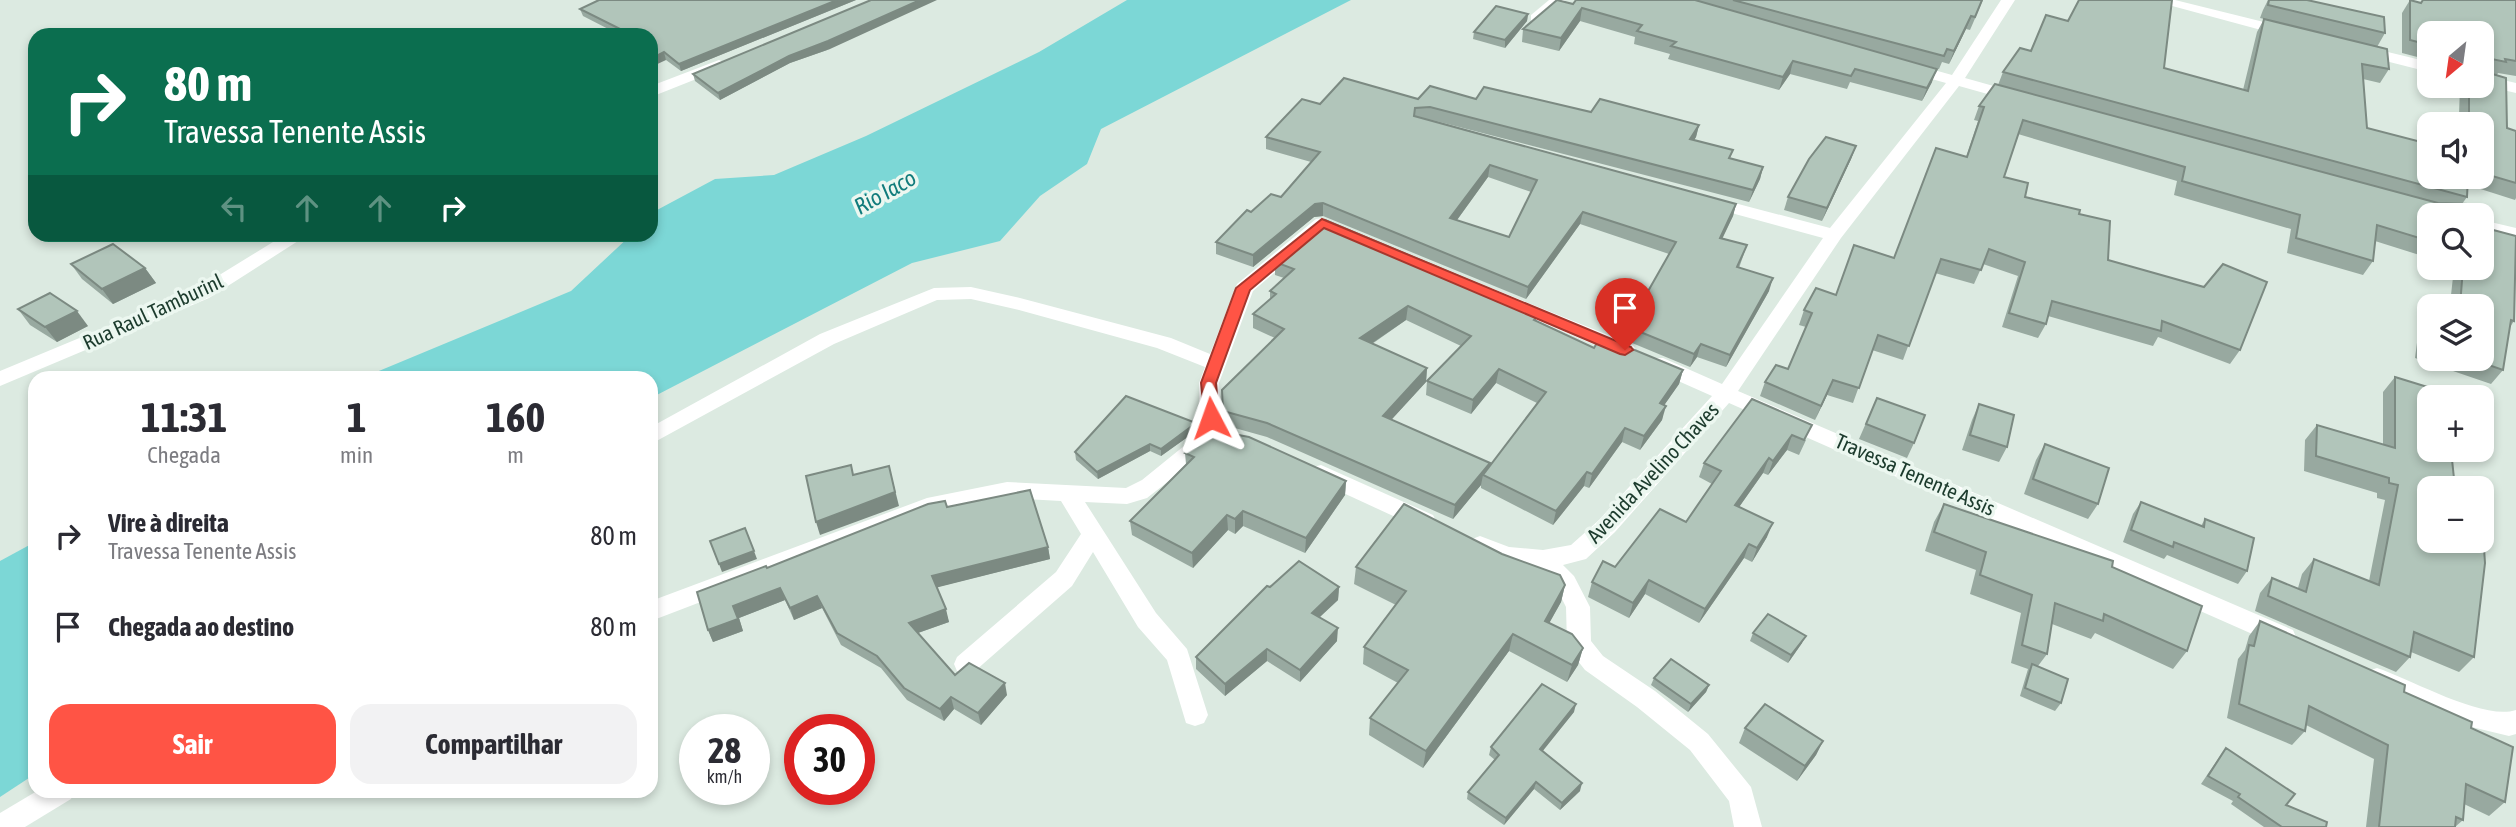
<!DOCTYPE html>
<html lang="pt">
<meta charset="utf-8">
<style>
:root{--surface:#fff;--page:#f2f2f3;--text:#2b2b33;--muted:#7c7c81;--accent:#ff5445}
body{margin:0;font-family:"Asap Condensed",sans-serif;background:var(--page);color:var(--text);height:100vh;display:flex;flex-direction:column;font-size:26px;white-space:nowrap}
*{box-sizing:border-box;margin:0}
p{font-size:23px;color:var(--muted)}
.icon{flex:none;width:38px;height:38px;fill:none;stroke:currentColor;stroke-width:2;stroke-linecap:round;stroke-linejoin:round}
.map{position:relative;flex:1;overflow:hidden}
.side{position:absolute;left:28px;top:371px;width:630px;height:427px;display:flex;flex-direction:column;background:var(--surface);border-radius:21px;box-shadow:0 4px 10px #0003}
.side>*{flex:none}
.banner{position:absolute;left:28px;top:28px;width:630px;height:214px;border-radius:21px;box-shadow:0 4px 10px #0003;background:#0b6e4f;color:#fff;overflow:hidden}
.needle{width:46px;rotate:209deg}
.controls{position:absolute;left:2417px;top:21px;display:grid;gap:14px}
.controls a{display:grid;place-items:center;width:77px;height:77px;border-radius:14px;background:var(--surface);box-shadow:0 4px 10px #0003;font-size:35px}
.speed{position:absolute;left:679px;top:714px;display:flex;gap:14px;font-size:35px;font-weight:700;text-align:center}
.speed>*{display:grid;place-content:center;width:91px;height:91px;border-radius:50%;background:var(--surface);box-shadow:0 4px 10px #0003;line-height:1}
.speed small{font-size:18px;font-weight:400}
.speed .limit{border:10px solid #d22;background:#fff;color:#111}
.pin{position:absolute;display:grid;place-items:center;width:60px;height:60px;color:#fff;margin:-72px -30px;border-radius:50% 50% 50% 0;rotate:-45deg;box-shadow:0 0 7px #0007}
.pin .icon{rotate:45deg}
.me{position:absolute;width:77px;margin:-38px;rotate:356deg;stroke-linejoin:round;filter:drop-shadow(0 0 5px #0008)}
.turn{display:flex;align-items:center;gap:24px;height:147px;padding:0 21px;font-size:32px}
.turn .icon{width:91px;height:91px;stroke-width:2.5}
.turn b{display:block;font-size:49px;line-height:60px}
.lanes{display:flex;align-items:center;height:66px;padding:0 21px;background:#0003;justify-content:center;gap:35px;direction:ltr}
.lanes .off{opacity:.35}
.eta{display:flex;justify-content:space-evenly;align-items:center;height:119px;text-align:center}
.eta b{font-size:42px;font-weight:700;line-height:49px}
.primary-button{display:flex;gap:14px;margin-top:auto;padding:14px 21px}
.primary-button a{flex:1;height:80px;border-radius:21px;background:var(--accent);color:#fff;font-size:28px;font-weight:700;line-height:80px;text-align:center}
.primary-button a+a{background:var(--page);color:var(--text)}
ul{padding:0;list-style:none}
li{display:flex;align-items:center;gap:21px;height:91px;padding:0 21px}
li div{flex:1}
li b{display:block;font-size:26px}
li em{font-style:normal}
.map>svg:first-child{display:block}
.water{fill:#7cd7d6}
.lines{fill:none;stroke-linecap:round;stroke-linejoin:round}
.minor{fill:#fff;fill-rule:evenodd}
.wall{fill:#98a9a0;fill-rule:evenodd}
.shaded-wall{fill:#7c8a82}
.building{fill:#b1c5ba;stroke:#7c8a82;stroke-width:2;fill-rule:evenodd}
.route{fill:#ff5445;stroke:#a6372d;stroke-width:2}
.labels{text-anchor:middle;stroke-width:7;stroke-linejoin:round;paint-order:stroke}
.street-label{font-size:21px;fill:#1c3b2d;stroke:#ecf7f0}
.water-label{font-size:23px;font-style:italic;fill:#117c7c;stroke:#ecf7f0}
</style>
<div class="map">
<svg width="2516" height="827" viewBox="0 0 2516 827">
<rect width="100%" height="100%" fill="#dceae1"/>
<g class="water">
<polygon points="1127,0 1351,0 1101,129 1087,164 1040,196 1000,241 912,263 651,398 651,378 362,378 571,291 631,235 651,234 651,216 657,210 715,179 774,175 866,136 1039,52"/>
<polygon points="35,542 35,774 0,797 0,561"/>
</g>
<g class="lines">
<g class="minor">
<polygon points="1549,0 1565,0 1541,21 1531,21 1531,15"/>
<polygon points="2001,0 2015,0 1965,78 2022,94 2024,97 2016,102 1959,86 1841,238 1738,391 2293,630 2296,637 2293,644 2284,647 2275,644 1729,403 1615,532 1586,559 1563,565 1574,576 1590,607 1591,641 1603,656 1655,691 1708,734 1751,787 1762,827 1734,827 1729,801 1690,750 1637,707 1585,670 1570,651 1567,644 1566,607 1557,589 1537,567 1499,562 1472,551 1468,545 1472,539 1480,536 1509,547 1543,550 1571,545 1599,520 1712,396 1649,368 1646,363 1649,358 1663,358 1722,384 1823,238 1702,205 1699,201 1702,197 1708,196 1830,228 1946,83 1903,71 1903,65 1909,63 1952,75"/>
<polygon points="2150,0 2175,0 2292,29 2295,32 2287,37"/>
<polygon points="2359,45 2429,62 2429,72 2354,53 2354,47"/>
<polygon points="719,60 724,62 724,68 651,97 651,86"/>
<polygon points="2482,75 2516,83 2516,93 2482,85"/>
<polygon points="1322,218 1348,230 1339,235 1324,230 1253,291 1219,383 1223,436 1220,441 1147,498 1127,504 1085,502 1156,613 1187,649 1208,715 1204,723 1195,726 1186,723 1167,660 1138,627 1093,552 1072,586 975,671 966,674 957,671 954,664 957,657 1056,572 1081,534 1061,501 1007,498 930,514 651,621 651,601 927,498 1007,482 1126,488 1142,480 1200,433 1199,383 1205,367 1157,348 1019,310 971,299 937,300 834,344 651,444 651,427 820,334 934,288 971,287 1020,298 1171,338 1210,354 1237,284 1316,219"/>
<polygon points="2482,220 2516,228 2516,239 2482,230"/>
<polygon points="286,234 309,234 209,298 0,386 0,371 195,290"/>
<polygon points="1491,288 1633,345 1636,350 1633,355 1619,355 1484,298 1481,294 1484,290"/>
<polygon points="1321,465 1433,515 1436,521 1433,527 1425,530 1417,527 1313,479 1310,473 1313,467"/>
<path d="M2377,668c34,11 106,53 139,42v24l-7,2 -58,-14 -83,-37 -4,-7 4,-7z"/>
<polygon points="37,791 74,791 71,799 25,827 0,827 0,813"/>
</g>
</g>
<g class="wall">
<polygon points="856,0 681,71 666,60 651,35 620,35 583,16 580,9"/>
<polygon points="1576,0 1983,0 1970,30 1966,29 1949,64 1942,62 1939,69 1900,59 1932,82 1922,101 1850,82 1847,89 1790,74 1779,90 1668,59 1670,54 1634,44 1635,37 1580,21 1559,51 1522,42 1523,29 1573,4"/>
<polygon points="2268,0 2307,0 2385,33 2377,47 2389,69 2380,83 2363,79 2367,128 2429,177 2482,177 2482,124 2449,124 2456,114 2459,115 2460,86 2482,86 2482,33 2429,33 2429,60 2402,53 2402,13 2410,0 2421,3 2422,0 2516,0 2516,76 2498,73 2497,75 2507,128 2516,131 2516,198 2515,200 2468,185 2467,197 2462,204 2429,215 2429,258 2375,241 2373,261 2363,275 2287,253 2291,229 2174,195 2177,181 2018,134 2004,177 2025,197 2079,214 2108,260 2240,350 2230,364 2158,337 2153,346 2048,316 2046,324 2038,338 2002,327 2018,276 1983,264 1974,284 1935,273 1903,360 1872,350 1853,403 1827,395 1815,420 1760,396 1765,382 1788,369 1806,327 1799,325 1804,310 1836,295 1894,258 1966,157 1978,121 1974,120 1979,106 1998,85 2003,72 2030,51 2164,68 2243,90 2257,32 2264,19 2260,18 2263,10"/>
<polygon points="1528,14 1527,21 1505,48 1473,39 1474,32"/>
<polygon points="830,49 790,63 720,100 695,81 693,74"/>
<path d="M1418,99h58l223,26 -3,12 -2,3 39,10 -3,8 33,9 -3,12 -11,23 -321,-83 308,85 -3,12 -11,22 25,7 -8,23 30,23 -43,76 -29,-10 -7,10 -82,-34 3,-13 36,-27 22,-39 -89,-30 -54,75 -203,-83 -9,1 -61,50 -37,-13v-12l35,-30 30,-15 30,-35 -45,-13v-12l54,-33zM1488,177l43,15 -22,45 -52,-17z"/>
<polygon points="1856,146 1851,159 1822,221 1784,210 1788,197"/>
<path d="M1275,262l243,39 -1,6 20,15 57,26 89,22 -4,14 -15,21 -2,15 -22,30 -18,-8 -33,46 -5,-2 -31,39 -72,-37v-3l-28,34 -186,-82 -43,-12 -2,-35 53,-52 -22,-10v-14l17,-15v-8l14,-13 -9,-3zM1406,320l55,26 -34,35 -1,14 45,19 25,-31 41,20 -47,63v-3l-99,-43 35,-38 1,-14 -55,-24z"/>
<polygon points="71,264 145,268 156,283 113,304 82,279"/>
<path d="M2454,268h28l32,53 -4,6 -7,43 -12,14 -76,-26 6,-46 11,-14 18,6zM2429,306h53v53h-53z"/>
<polygon points="18,309 88,326 57,342 30,325"/>
<polygon points="2395,377 2429,450 2455,488 2474,657 2459,672 2411,652 2410,657 2396,672 2255,611 2260,593 2272,578 2298,588 2302,574 2314,559 2369,581 2385,500 2377,498 2377,493 2304,471 2305,440 2317,425 2383,445 2383,392"/>
<polygon points="1877,398 1914,443 1907,458 1859,439"/>
<polygon points="1752,399 1806,440 1799,455 1787,450 1768,475 1763,473 1739,507 1767,537 1752,562 1744,558 1699,623 1645,594 1629,618 1588,597 1592,582 1686,522 1712,484 1699,477 1704,463"/>
<polygon points="1979,404 2007,447 1999,462 1962,450 1972,420"/>
<polygon points="1196,431 1161,456 1150,451 1098,479 1076,460 1075,452"/>
<polygon points="2045,444 2098,504 2088,519 2024,494 2036,460"/>
<polygon points="1185,453 1346,481 1345,495 1305,553 1243,526 1235,534 1228,530 1193,568 1132,535 1130,521 1186,464"/>
<polygon points="2141,502 2201,526 2205,519 2247,571 2238,584 2167,555 2164,559 2123,542 2133,514"/>
<polygon points="1944,504 2112,567 2187,651 2173,669 2095,633 2091,639 2052,624 2047,654 2038,666 2061,703 2055,711 2020,696 2028,669 2011,663 2021,613 1970,594 1976,570 1925,551 1934,522"/>
<polygon points="947,507 1048,547 1050,559 937,587 949,622 918,633 955,675 1007,695 981,725 954,709 944,721 907,700 881,668 841,645 822,608 794,620 785,600 739,618 743,631 713,642 708,630 767,568"/>
<polygon points="1502,554 1565,585 1561,602 1549,623 1583,648 1578,665 1567,682 1509,651 1423,768 1369,735 1370,718 1398,683 1363,664 1364,647 1396,605 1354,584 1356,567"/>
<polygon points="1270,587 1339,587 1338,600 1320,617 1337,641 1300,682 1267,661 1225,696 1196,669 1196,657"/>
<polygon points="2260,621 2404,692 2471,728 2505,802 2489,816 2464,804 2463,820 2455,827 2366,827 2374,759 2306,725 2305,731 2292,745 2227,718 2238,659 2245,650 2249,636"/>
<polygon points="1753,633 1802,643 1788,663 1750,641"/>
<polygon points="1654,678 1709,685 1706,692 1688,712 1651,685"/>
<polygon points="1574,712 1542,751 1580,791 1560,810 1534,789 1504,825 1467,799 1468,792 1495,760 1489,755 1491,747"/>
<polygon points="1745,728 1823,741 1816,755 1797,781 1739,743"/>
<polygon points="2226,748 2286,805 2326,827 2264,827 2231,804 2233,801 2201,784 2220,756"/>
</g>
<g class="shaded-wall">
<polygon points="837,0 856,0 681,71 679,64"/>
<polygon points="920,0 937,0 830,49 790,63 720,100 718,93 789,56"/>
<polygon points="1582,8 1580,21 1559,51 1561,38"/>
<polygon points="1528,14 1527,21 1505,48 1505,40"/>
<polygon points="1971,16 1966,29 1949,64 1954,51"/>
<polygon points="664,52 666,60 651,67 651,59"/>
<polygon points="1793,61 1790,74 1779,90 1783,77"/>
<polygon points="1937,69 1932,82 1922,101 1927,88"/>
<polygon points="1699,125 1696,137 1687,152 1690,139"/>
<polygon points="1856,146 1851,159 1822,221 1827,208"/>
<polygon points="1490,165 1488,177 1449,231 1450,218"/>
<polygon points="1763,167 1760,179 1749,202 1753,190"/>
<polygon points="1323,203 1323,216 1314,217 1253,267 1253,255 1315,204"/>
<polygon points="1736,204 1733,216 1717,250 1720,238"/>
<polygon points="1583,212 1580,224 1526,299 1528,287"/>
<polygon points="145,268 156,283 113,304 102,289"/>
<polygon points="1773,278 1769,291 1726,367 1730,355"/>
<polygon points="1408,306 1406,320 1359,352 1360,338"/>
<polygon points="77,311 88,326 57,342 45,327"/>
<polygon points="1701,344 1697,357 1690,367 1694,354"/>
<polygon points="1427,368 1426,382 1382,430 1383,416"/>
<polygon points="1499,369 1496,383 1471,414 1473,400"/>
<polygon points="1683,370 1679,384 1656,417 1660,403"/>
<polygon points="1833,380 1827,395 1815,420 1821,406"/>
<polygon points="1666,406 1662,420 1640,450 1644,436"/>
<polygon points="1196,423 1196,431 1161,456 1161,449"/>
<polygon points="1625,428 1622,442 1589,488 1592,474"/>
<polygon points="1792,435 1787,450 1768,475 1773,461"/>
<polygon points="1150,444 1150,451 1098,479 1097,472"/>
<polygon points="1769,458 1763,473 1730,520 1735,505"/>
<polygon points="1490,463 1488,477 1483,475 1481,485 1453,519 1455,505"/>
<polygon points="889,466 899,506 820,535 816,522"/>
<polygon points="1587,472 1584,486 1553,525 1556,511"/>
<polygon points="1346,481 1345,495 1305,553 1306,538"/>
<polygon points="1243,511 1243,526 1235,534 1235,519"/>
<polygon points="1227,515 1228,530 1193,568 1192,553"/>
<polygon points="1773,523 1767,537 1752,562 1757,548"/>
<polygon points="1749,544 1744,558 1699,623 1705,609"/>
<polygon points="1048,547 1050,559 935,588 932,576"/>
<polygon points="754,551 757,559 722,572 719,564"/>
<polygon points="1649,580 1645,594 1629,618 1633,603"/>
<polygon points="1565,585 1561,602 1541,638 1545,621"/>
<polygon points="1339,587 1338,600 1311,625 1312,613"/>
<polygon points="780,588 785,600 739,618 743,631 713,642 708,630 733,606"/>
<polygon points="817,596 822,608 794,620 790,608"/>
<polygon points="946,609 949,622 912,635 909,623"/>
<polygon points="1338,628 1337,641 1300,682 1300,670"/>
<polygon points="1513,634 1509,651 1423,768 1426,751"/>
<polygon points="1806,636 1802,643 1788,663 1791,655"/>
<polygon points="1583,648 1578,665 1567,682 1572,665"/>
<polygon points="1267,649 1267,661 1225,696 1225,684"/>
<polygon points="1005,683 1007,695 981,725 978,713"/>
<polygon points="1709,685 1706,692 1688,712 1691,704"/>
<polygon points="951,697 954,709 944,721 940,709"/>
<polygon points="1576,704 1574,712 1538,757 1540,749"/>
<polygon points="1823,741 1816,755 1797,781 1805,766"/>
<polygon points="1536,782 1534,789 1504,825 1506,818"/>
<polygon points="1582,783 1580,791 1560,810 1562,803"/>
</g>
<g class="building">
<polygon points="599,0 837,0 679,64 664,52 651,59 651,35 632,35 580,9"/>
<polygon points="871,0 920,0 828,41 789,56 718,93 693,74"/>
<polygon points="1557,0 1573,4 1576,0 1695,0 1937,69 1927,88 1855,69 1851,76 1793,61 1783,77 1671,46 1676,42 1637,31 1642,25 1582,8 1561,38 1523,29"/>
<polygon points="1733,0 1982,0 1975,17 1971,16 1954,51 1947,49 1944,56"/>
<polygon points="2079,0 2172,0 2164,68 2248,91 2264,19 2387,49 2389,69 2362,64 2367,128 2429,144 2429,177 2468,177 2467,197 2003,72 2020,48 2031,51 2046,15 2068,21"/>
<polygon points="2269,0 2307,0 2384,17 2385,33 2268,5"/>
<polygon points="2410,0 2421,3 2423,0 2516,0 2516,61 2505,59 2506,62 2492,59 2488,62 2489,73 2506,78 2507,128 2516,131 2516,183 2482,173 2482,124 2453,124 2456,114 2469,117 2469,86 2482,86 2482,33 2429,33 2429,45 2410,40"/>
<polygon points="1496,6 1528,14 1505,40 1474,32"/>
<path d="M1344,78l74,21 12,-13 46,13 8,-12 107,25 9,-13 99,26 -9,14 43,11 -4,8 34,9 -10,23 -323,-83 -15,1 -1,8 322,88 -16,34 27,7 -10,22 36,11 -43,77 -29,-11 -7,10 -83,-34 19,-33 17,6 29,-51 -93,-30 -55,75 -205,-84 -8,1 -62,51 -37,-13 31,-32 4,2 20,-18 10,3 39,-45 -54,-15 36,-38 18,5zM1490,165l47,15 -28,57 -59,-19z"/>
<polygon points="1995,84 2438,203 2467,204 2467,215 2429,215 2429,241 2377,225 2373,261 2296,238 2300,215 2182,181 2185,167 2023,120 2004,177 2028,183 2025,197 2080,210 2079,214 2110,221 2108,260 2204,287 2223,264 2267,282 2240,350 2162,321 2161,331 2052,301 2046,324 2009,313 2025,262 1989,249 1981,270 1941,259 1909,346 1878,335 1859,388 1833,380 1821,406 1765,382 1776,365 1788,369 1812,313 1804,310 1816,288 1836,295 1854,245 1894,258 1936,148 1967,157 1984,107 1979,106"/>
<polygon points="1826,137 1856,146 1827,208 1788,197 1809,159"/>
<polygon points="1325,220 1518,301 1514,306 1538,316 1534,320 1594,348 1601,336 1683,370 1660,403 1666,406 1644,436 1625,428 1592,474 1587,472 1556,511 1483,475 1546,392 1499,369 1473,400 1427,381 1471,336 1408,306 1360,338 1427,368 1383,416 1490,463 1455,505 1267,423 1223,411 1222,390 1284,329 1253,314 1276,294 1270,291 1294,269 1275,262"/>
<polygon points="2482,227 2516,236 2514,321 2511,320 2503,370 2471,359 2482,359 2482,306 2460,306 2463,268 2482,268"/>
<polygon points="113,244 145,268 102,289 71,264"/>
<polygon points="50,293 77,311 45,327 18,309"/>
<polygon points="2432,298 2458,306 2431,306"/>
<polygon points="2429,320 2429,345 2426,344"/>
<polygon points="2395,377 2434,389 2433,397 2429,397 2429,450 2451,450 2455,488 2429,488 2429,541 2482,541 2482,518 2485,563 2474,657 2414,632 2410,657 2268,596 2272,578 2306,592 2314,559 2379,585 2398,485 2389,483 2389,478 2316,456 2317,425 2395,448"/>
<polygon points="1126,396 1196,423 1161,449 1150,444 1097,472 1075,452"/>
<polygon points="1877,398 1925,415 1914,443 1866,424"/>
<polygon points="1752,399 1812,425 1804,440 1792,435 1773,461 1769,458 1735,505 1773,523 1757,548 1749,544 1705,609 1649,580 1633,603 1592,582 1603,561 1615,567 1660,509 1686,522 1721,471 1704,463"/>
<polygon points="1979,404 2014,415 2007,447 1970,435"/>
<polygon points="1217,431 1249,437 1346,481 1306,538 1243,511 1235,519 1227,515 1192,553 1130,521 1194,457 1185,453 1207,435"/>
<polygon points="2045,444 2109,468 2098,504 2033,479"/>
<polygon points="851,465 853,475 889,466 895,492 816,522 806,476"/>
<polygon points="1030,490 1048,547 932,576 946,609 909,623 955,675 969,663 1005,683 978,713 951,697 940,709 904,688 877,656 837,633 817,596 790,608 780,588 733,606 738,619 708,630 697,592 766,566 767,568 928,504 945,501 947,507"/>
<polygon points="2141,502 2204,527 2205,519 2254,538 2247,571 2174,542 2173,547 2131,530"/>
<polygon points="1404,504 1502,554 1560,575 1565,585 1545,621 1572,634 1583,648 1572,665 1513,634 1426,751 1370,718 1408,670 1364,647 1406,591 1356,567"/>
<polygon points="1944,504 2113,561 2112,567 2202,606 2187,651 2104,614 2103,621 2055,603 2047,654 2022,645 2032,595 1980,575 1986,552 1934,532"/>
<polygon points="745,528 754,551 719,564 710,541"/>
<polygon points="1299,561 1339,587 1312,613 1338,628 1300,670 1267,649 1225,684 1196,657 1267,586 1270,587"/>
<polygon points="1768,614 1806,636 1791,655 1753,633"/>
<polygon points="2260,621 2405,685 2404,692 2472,722 2471,728 2513,747 2505,802 2466,784 2463,820 2456,817 2455,827 2379,827 2388,745 2309,706 2305,731 2239,704 2249,645 2254,646"/>
<polygon points="1671,659 1709,685 1691,704 1654,678"/>
<polygon points="2032,664 2068,679 2061,703 2025,688"/>
<polygon points="1542,684 1576,704 1540,749 1582,783 1562,803 1536,782 1506,818 1468,792 1499,755 1491,747"/>
<polygon points="1765,704 1823,741 1805,766 1745,728"/>
<polygon points="2226,748 2295,794 2286,805 2327,822 2326,827 2282,827 2238,797 2240,794 2208,776"/>
</g>
<polygon class="route" points="1322,219 1631,347 1633,350 1625,355 1620,354 1324,228 1250,290 1216,383 1219,418 1216,422 1205,422 1201,383 1236,288"/>
<g class="labels">
<g class="street-label">
<text transform="translate(153 312) rotate(-25)" y="7">Rua Raul Tamburinl</text>
<text transform="translate(1653 473) rotate(-47)" y="7">Avenida Avelino Chaves</text>
<text transform="translate(1915 475) rotate(24)" y="7">Travessa Tenente Assis</text>
</g>
<g class="water-label">
<text transform="translate(885 192) rotate(-29)" y="8">Rio Iaco</text>
</g>
</g>
</svg>
<div class="controls">
<a><svg class="needle" viewBox="-14 -14 28 28"><path d="M0-13l5 13h-10z" fill="#e53935"/><path d="M0 13l5-13h-10z" fill="#7c7c81"/></svg></a>
<a><svg class="icon" aria-label="sound" viewBox="0 0 24 24"><path d="M4 9h4l5-4v14l-5-4H4zM17 9q2 3 0 6"/></svg></a>
<a><svg class="icon" aria-label="search" viewBox="0 0 24 24"><circle cx="10" cy="10" r="6"/><path d="M15 15l6 6"/></svg></a>
<a><svg class="icon" aria-label="layers" viewBox="0 0 24 24"><path d="M12 4l9 5-9 5-9-5zM3 14l9 5 9-5"/></svg></a>
<a>+</a>
<a>−</a>
</div>
<div class="speed"><div>28<small>km/h</small></div><div class="limit">30</div></div>
<div class="pin" style="left:1625px;top:350px;background:#d93025"><svg class="icon" aria-label="arrive" viewBox="0 0 24 24"><path d="M6 21V4h12l-3 4 3 4H6"/></svg></div>
<svg class="me" style="left:1211px;top:418px" viewBox="-20 -20 40 40"><path d="M0-17L14 15 0 8-14 15z" fill="#ff5445" stroke="#fff" stroke-width="4"/></svg>
<div class="banner">
<div class="turn"><svg class="icon" aria-label="right" viewBox="0 0 24 24"><path d="M7 20v-9h11M14 6l5 5-5 5"/></svg><div><b>80 m</b>Travessa Tenente Assis</div></div>
<div class="lanes"><svg class="icon off" aria-label="left" viewBox="0 0 24 24"><path d="M17 20v-9H6M10 6l-5 5 5 5"/></svg><svg class="icon off" aria-label="ahead" viewBox="0 0 24 24"><path d="M12 20V5M6 11l6-6 6 6"/></svg><svg class="icon off" aria-label="ahead" viewBox="0 0 24 24"><path d="M12 20V5M6 11l6-6 6 6"/></svg><svg class="icon" aria-label="right" viewBox="0 0 24 24"><path d="M7 20v-9h11M14 6l5 5-5 5"/></svg></div>
</div>
<section class="side">
<div class="eta">
<div><b>11:31</b><p>Chegada</p></div>
<div><b>1</b><p>min</p></div>
<div><b>160</b><p>m</p></div>
</div>
<ul>
<li><svg class="icon" aria-label="right" viewBox="0 0 24 24"><path d="M7 20v-9h11M14 6l5 5-5 5"/></svg><div><b>Vire à direita</b><p>Travessa Tenente Assis</p></div><em>80 m</em></li>
<li><svg class="icon" aria-label="arrive" viewBox="0 0 24 24"><path d="M6 21V4h12l-3 4 3 4H6"/></svg><div><b>Chegada ao destino</b></div><em>80 m</em></li>
</ul>
<div class="primary-button"><a>Sair</a><a>Compartilhar</a></div>
</section>
</div>
